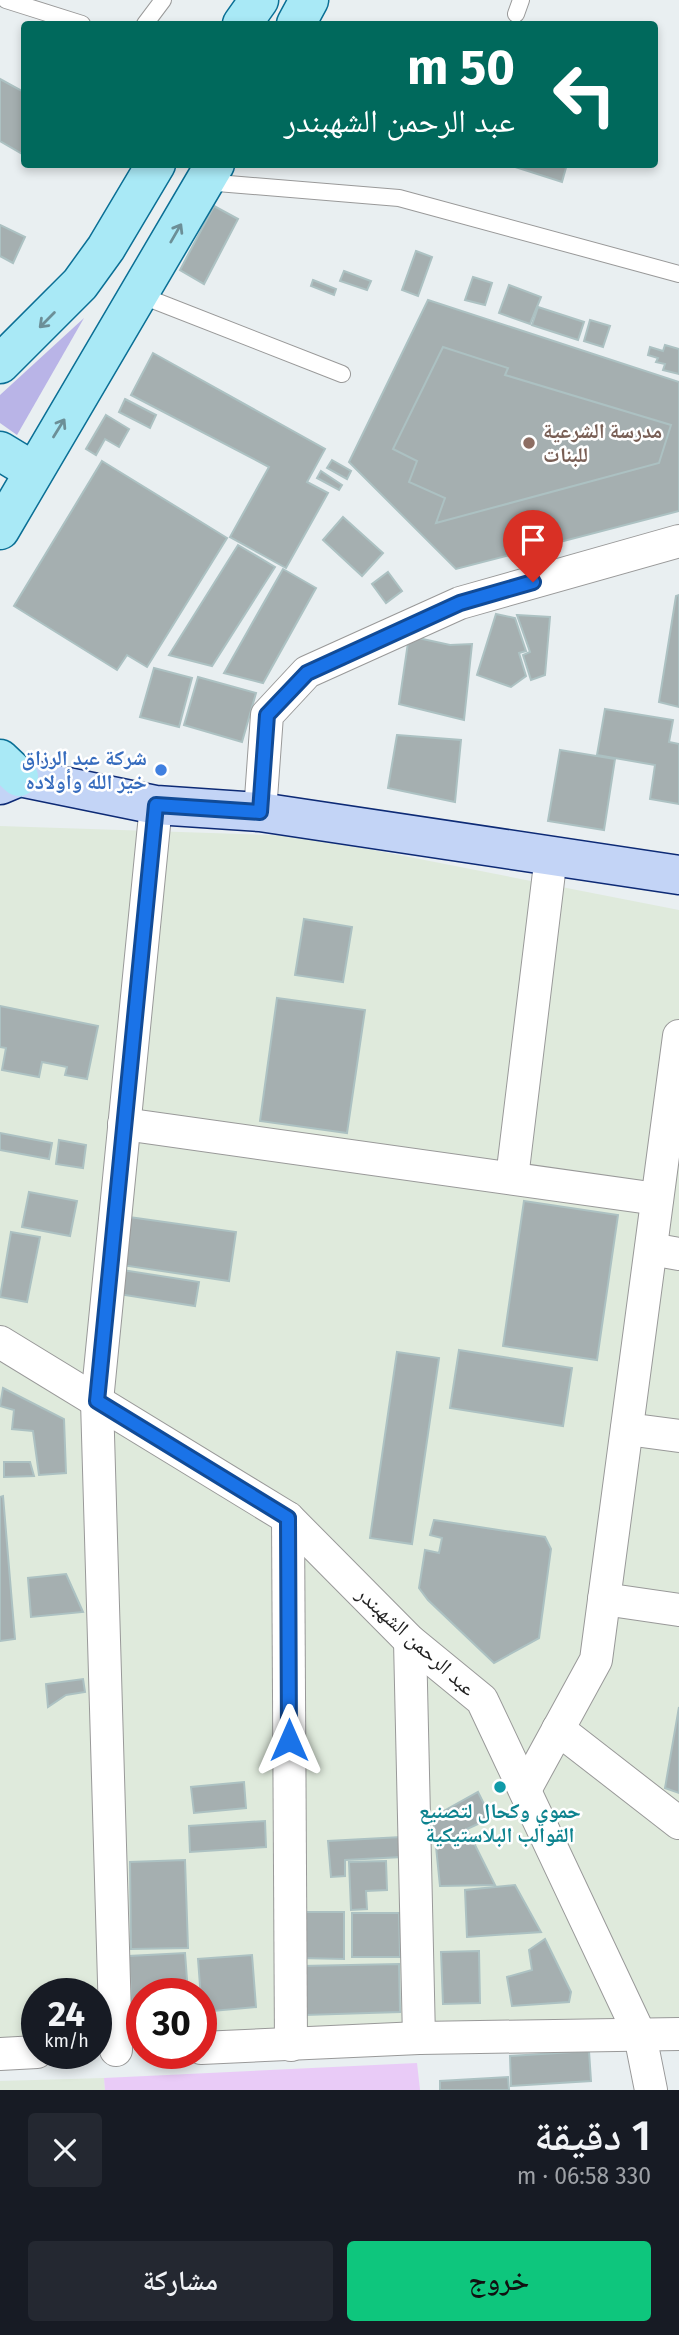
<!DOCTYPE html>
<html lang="ar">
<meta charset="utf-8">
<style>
:root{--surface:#171b24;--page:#242831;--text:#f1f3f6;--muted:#9ea1a6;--accent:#0ec67d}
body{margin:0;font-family:"Fira Sans","Noto Naskh Arabic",sans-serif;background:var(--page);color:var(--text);direction:rtl;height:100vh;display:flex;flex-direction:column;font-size:26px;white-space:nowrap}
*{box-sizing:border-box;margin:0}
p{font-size:23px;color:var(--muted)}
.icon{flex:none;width:38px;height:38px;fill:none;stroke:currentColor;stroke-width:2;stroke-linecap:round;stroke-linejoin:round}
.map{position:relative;height:2090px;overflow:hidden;direction:ltr}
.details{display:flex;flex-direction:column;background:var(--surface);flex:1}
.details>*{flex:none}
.banner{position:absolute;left:21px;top:21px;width:637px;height:147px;border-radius:7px;box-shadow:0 4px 10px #0003;direction:rtl;background:#00695c;color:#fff;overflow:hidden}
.speed{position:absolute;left:21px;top:1978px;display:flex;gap:14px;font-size:35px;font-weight:700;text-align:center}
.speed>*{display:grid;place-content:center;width:91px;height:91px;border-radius:50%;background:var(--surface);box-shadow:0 4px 10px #0003;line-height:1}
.speed small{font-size:18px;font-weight:400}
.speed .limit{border:10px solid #d22;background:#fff;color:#111}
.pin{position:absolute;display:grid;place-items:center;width:60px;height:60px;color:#fff;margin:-72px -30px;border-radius:50% 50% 50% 0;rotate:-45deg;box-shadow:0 0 7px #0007}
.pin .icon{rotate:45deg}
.me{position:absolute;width:77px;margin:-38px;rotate:0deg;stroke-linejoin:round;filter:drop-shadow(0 0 5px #0008)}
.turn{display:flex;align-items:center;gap:24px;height:147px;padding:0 28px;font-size:32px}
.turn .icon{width:91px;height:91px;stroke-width:2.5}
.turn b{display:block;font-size:49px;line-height:60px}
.round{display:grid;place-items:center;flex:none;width:74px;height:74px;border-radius:7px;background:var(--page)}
.summary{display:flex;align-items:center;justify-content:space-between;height:119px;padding:0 28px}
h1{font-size:42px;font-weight:600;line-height:52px}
.button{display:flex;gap:14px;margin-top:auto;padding:14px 28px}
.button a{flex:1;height:80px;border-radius:7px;background:var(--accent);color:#111;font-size:28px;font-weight:600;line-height:80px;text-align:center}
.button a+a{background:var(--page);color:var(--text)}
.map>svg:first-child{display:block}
.industrial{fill:#dfeadc}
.grass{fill:#b9b4e7}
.park{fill:#e9cbf7}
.building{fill:#a5afb0;stroke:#acc1c2;stroke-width:2}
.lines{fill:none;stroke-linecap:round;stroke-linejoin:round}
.service-casing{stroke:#999;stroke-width:18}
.minor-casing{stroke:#999;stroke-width:34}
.secondary-casing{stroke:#0d2a75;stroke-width:41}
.primary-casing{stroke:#0a6f95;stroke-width:41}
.service{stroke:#fff;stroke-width:16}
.minor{stroke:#fff;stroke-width:32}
.secondary{stroke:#c3d4f6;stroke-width:38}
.primary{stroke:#a9e9f6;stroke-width:38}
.oneway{stroke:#6c8f97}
.route-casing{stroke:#114b97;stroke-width:18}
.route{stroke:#1a73e8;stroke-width:12}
.education-dot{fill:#8d6e63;stroke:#fff;stroke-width:2.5}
.shop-dot{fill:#3f7fe0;stroke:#fff;stroke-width:2.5}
.culture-dot{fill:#0f9aa8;stroke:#fff;stroke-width:2.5}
.labels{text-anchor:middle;stroke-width:5;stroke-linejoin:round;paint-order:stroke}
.education-label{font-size:21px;font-weight:bold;fill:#785e54;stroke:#fff;text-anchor:start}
.shop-label{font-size:21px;font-weight:bold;fill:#366cbe;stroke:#fff;text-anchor:end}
.street-label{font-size:21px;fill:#222;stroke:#fff}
.culture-label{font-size:21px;font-weight:bold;fill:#0d838f;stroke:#fff}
</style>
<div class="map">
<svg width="679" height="2090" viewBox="0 0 679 2090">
<rect width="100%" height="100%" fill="#e9eff1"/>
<g class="industrial">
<polygon points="0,826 302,836 679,910 679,2034 201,2045 201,1993 142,1993 142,2046 96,2047 96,1993 37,1993 37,2049 0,2050"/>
<polygon points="104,2078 105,2090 0,2090 0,2081"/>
</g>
<polygon class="grass" points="84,318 17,435 0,423 0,395"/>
<polygon class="park" points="417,2063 420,2090 105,2090 104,2078"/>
<g class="building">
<polygon points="0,79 24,92 24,155 0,141"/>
<polygon points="506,164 567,164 562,182"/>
<polygon points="214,206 238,219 204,284 180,270"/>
<polygon points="0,225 25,237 13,263 0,256"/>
<polygon points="416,251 432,257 418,296 402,290"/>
<polygon points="344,271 371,281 367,290 340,281"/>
<polygon points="473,277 492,283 485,305 465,300"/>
<polygon points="313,280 336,289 334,295 311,286"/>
<polygon points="509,285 541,297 530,324 499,313"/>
<polygon points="428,300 679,382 679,511 456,569 349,462"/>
<polygon points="538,307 584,322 578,340 532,325"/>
<polygon points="590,320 610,326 603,347 584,341"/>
<polygon points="665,345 679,349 679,374 663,370 665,364 656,362 658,358 648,355 650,347 663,351"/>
<polygon points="443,347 508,368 505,375 671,425 659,463 436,523 445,498 409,482 417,461 393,449"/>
<polygon points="153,353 325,449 307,482 328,493 286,568 230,537 269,467 131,395"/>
<polygon points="125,399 156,415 150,428 119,412"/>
<polygon points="106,415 129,429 119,447 105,439 96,455 86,449"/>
<polygon points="332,460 351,471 347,479 327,468"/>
<polygon points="102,461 227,538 147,667 127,655 117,670 14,606"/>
<polygon points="321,471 342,485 339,490 317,478"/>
<polygon points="343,517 383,553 362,576 323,540"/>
<polygon points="238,545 275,567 212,666 169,655"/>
<polygon points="283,569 316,588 263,683 224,673"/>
<polygon points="388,572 402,591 386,603 372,584"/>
<polygon points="679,595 679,707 659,702 676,596"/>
<polygon points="496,614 515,618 526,651 519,653 526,676 511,687 477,675"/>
<polygon points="517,615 550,617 545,675 531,680 523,655 530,652"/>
<polygon points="409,636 450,645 472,644 464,720 399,704"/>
<polygon points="154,668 192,678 179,727 140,717"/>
<polygon points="198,677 256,693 242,742 184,725"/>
<polygon points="605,709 673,720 669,742 679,744 679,804 650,799 655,765 597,755"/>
<polygon points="397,735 461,740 455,802 388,788"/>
<polygon points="560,750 615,759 604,830 548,821"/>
<polygon points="304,919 352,927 343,982 295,975"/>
<polygon points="277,998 365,1010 347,1133 260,1121"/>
<polygon points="0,1006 98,1026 87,1079 65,1075 67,1067 42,1062 39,1077 2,1070 6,1048 0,1047"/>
<polygon points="0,1133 52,1143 49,1159 0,1150"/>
<polygon points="59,1140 86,1145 83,1168 56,1164"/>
<polygon points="29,1192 77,1201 70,1236 22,1227"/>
<polygon points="524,1201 618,1215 597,1360 503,1346"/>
<polygon points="122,1216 236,1232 229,1281 115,1264"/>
<polygon points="11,1232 40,1237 27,1302 0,1297"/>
<polygon points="116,1269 199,1282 195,1306 112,1293"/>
<polygon points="459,1350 572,1368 563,1426 450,1408"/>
<polygon points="397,1352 439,1358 412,1544 370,1538"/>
<polygon points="3,1388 64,1419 66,1473 39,1475 33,1431 12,1429 14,1410 0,1406"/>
<polygon points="4,1462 30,1462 34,1476 4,1477"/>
<polygon points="3,1496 15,1639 0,1641 0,1497"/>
<polygon points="434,1520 545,1537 551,1549 539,1638 494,1663 428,1600 419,1588 425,1550 439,1553 442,1538 430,1535"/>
<polygon points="66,1574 83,1612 31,1617 28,1578"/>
<polygon points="83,1679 85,1692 66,1695 48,1707 46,1684"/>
<polygon points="679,1707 679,1793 665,1788"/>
<polygon points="244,1782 246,1808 194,1813 191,1787"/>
<polygon points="478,1792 491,1818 467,1829 495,1885 440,1886 433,1817"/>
<polygon points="265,1821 266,1847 190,1852 189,1826"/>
<polygon points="401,1837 402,1857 345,1860 345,1876 331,1877 328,1841"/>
<polygon points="185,1860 188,1948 131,1949 130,1862"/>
<polygon points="386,1861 387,1890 366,1891 367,1909 351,1910 349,1862"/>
<polygon points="515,1885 541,1932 467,1937 465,1890"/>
<polygon points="300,1912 344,1912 344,1959 300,1958"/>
<polygon points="352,1913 399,1913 400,1957 352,1957"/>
<polygon points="545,1939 571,1992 569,2002 512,2006 507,1977 532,1970 529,1950"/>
<polygon points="479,1951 480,2003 443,2004 441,1952"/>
<polygon points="185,1953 188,1993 142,1993 142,2012 132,2012 129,1956"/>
<polygon points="252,1955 256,2007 202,2012 198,1959"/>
<polygon points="399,1964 400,2012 305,2015 302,1966"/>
<polygon points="589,2051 591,2081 511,2086 510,2056"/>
<polygon points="508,2077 509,2090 440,2090 440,2081"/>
</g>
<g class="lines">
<g class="service-casing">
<g id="service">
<polyline points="6,0 82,24"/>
<polyline points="516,14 521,0"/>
<polyline points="145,24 163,0"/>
<polyline points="205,182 399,198 679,274"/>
<polyline points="140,295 342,374"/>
</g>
</g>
<g class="minor-casing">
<g id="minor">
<polyline points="260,812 267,715 307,672 460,603 679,541"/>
<polyline points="124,1124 657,1199"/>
<polyline points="512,1178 551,856"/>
<polyline points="651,1249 679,1254"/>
<polyline points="0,1342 288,1518 410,1641 482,1700 640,2035 651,2090"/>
<polyline points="627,1429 679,1436"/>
<polyline points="288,1518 291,2045"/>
<polyline points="604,1599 679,1610"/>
<polyline points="410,1641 419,2038"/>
<polyline points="558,1729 679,1823"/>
<polyline points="526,1788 596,1660 679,1036"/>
<polyline points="201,2048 419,2038 679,2034"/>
<polyline points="116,2050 97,1401 156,805"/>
<polyline points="0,2054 37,2052"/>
</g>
</g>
<g class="secondary-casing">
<polyline id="secondary" points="0,785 19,777 156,805 260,812 679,875"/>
</g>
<g class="primary-casing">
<g id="primary">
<polyline points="242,24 259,0"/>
<polyline points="296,24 309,0"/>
<polyline points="0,364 80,284 106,248 156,164"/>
<polyline points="0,451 33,471"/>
<polyline points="0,530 215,164"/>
<polyline points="0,759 19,777"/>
</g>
</g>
<use href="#service" class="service"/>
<use href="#minor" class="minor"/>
<use href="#secondary" class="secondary"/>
<use href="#primary" class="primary"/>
</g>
<defs><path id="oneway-shaft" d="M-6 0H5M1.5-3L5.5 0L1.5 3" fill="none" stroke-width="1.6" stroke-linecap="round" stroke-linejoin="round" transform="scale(1.75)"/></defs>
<g class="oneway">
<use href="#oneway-shaft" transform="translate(176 233) rotate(-60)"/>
<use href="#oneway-shaft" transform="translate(47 320) rotate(135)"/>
<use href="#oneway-shaft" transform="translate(59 428) rotate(-58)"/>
</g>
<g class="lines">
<g class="route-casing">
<polyline id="route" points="289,1740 288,1518 97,1401 156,805 260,812 267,715 307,673 460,603 533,582"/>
</g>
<use href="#route" class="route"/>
</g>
<circle class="education-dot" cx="529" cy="443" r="7"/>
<circle class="shop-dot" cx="161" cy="770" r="7"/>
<circle class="culture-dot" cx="500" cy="1787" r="7"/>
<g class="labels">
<g class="education-label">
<text x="543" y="438">مدرسة الشرعية<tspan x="543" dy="24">للبنات</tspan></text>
</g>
<g class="shop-label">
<text x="147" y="765">شركة عبد الرزاق<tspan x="147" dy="24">خير الله وأولاده</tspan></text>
</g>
<g class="street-label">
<text transform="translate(416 1641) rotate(42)" y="7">عبد الرحمن الشهبندر</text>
</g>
<g class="culture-label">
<text x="500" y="1818">حموي وكحال لتصنيع<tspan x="500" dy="24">القوالب البلاستيكية</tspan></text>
</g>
</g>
</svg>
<div class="speed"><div>24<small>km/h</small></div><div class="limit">30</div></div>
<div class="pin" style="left:533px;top:582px;background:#d93025"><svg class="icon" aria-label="arrive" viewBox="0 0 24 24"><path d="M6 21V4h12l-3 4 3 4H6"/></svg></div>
<svg class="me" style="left:289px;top:1740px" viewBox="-20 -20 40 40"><path d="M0-17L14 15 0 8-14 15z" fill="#1a73e8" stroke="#fff" stroke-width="4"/></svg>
<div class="banner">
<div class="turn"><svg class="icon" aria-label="left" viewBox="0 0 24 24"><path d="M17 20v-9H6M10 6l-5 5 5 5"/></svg><div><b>50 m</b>عبد الرحمن الشهبندر</div></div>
</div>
</div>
<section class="details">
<div class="summary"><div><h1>1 دقيقة</h1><p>330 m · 06:58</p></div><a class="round"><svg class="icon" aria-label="close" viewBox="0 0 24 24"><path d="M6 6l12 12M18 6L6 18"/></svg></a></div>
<div class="button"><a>خروج</a><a>مشاركة</a></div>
</section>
